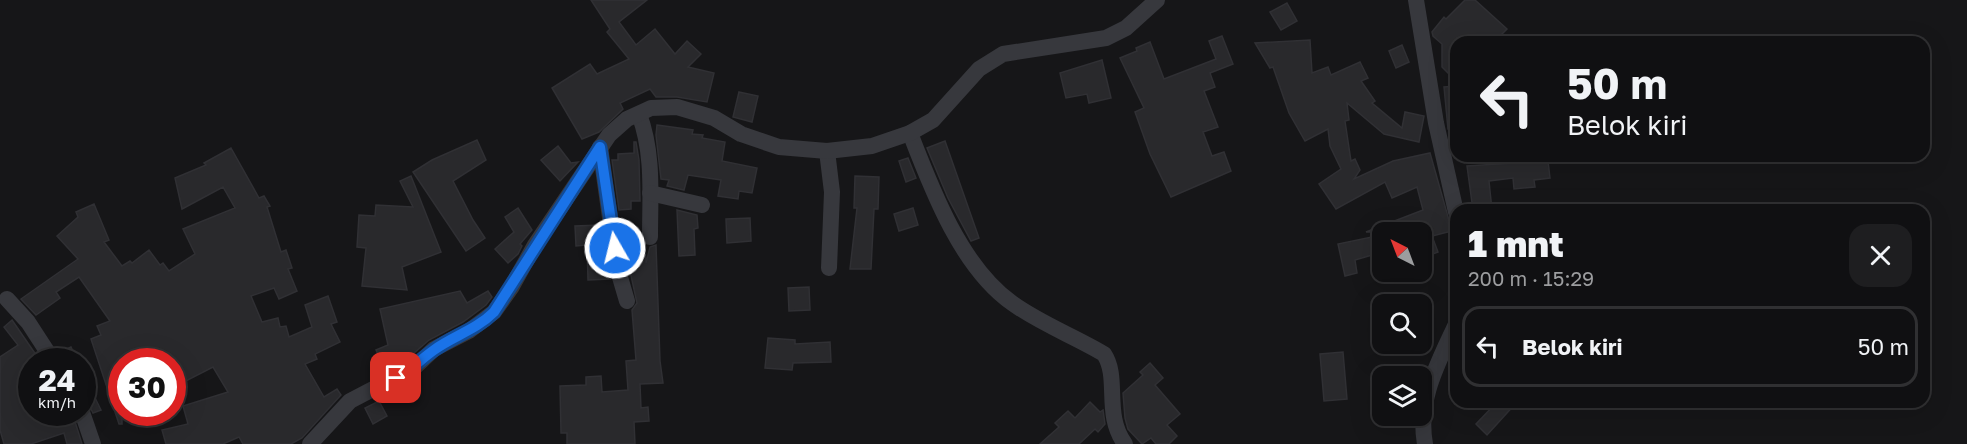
<!DOCTYPE html>
<html lang="id">
<meta charset="utf-8">
<style>
:root{--surface:#101012;--page:#1e1e20;--text:#f1f3f6;--muted:#9c9d9f;--line:#303032}
body{margin:0;font-family:"Golos Text",sans-serif;background:var(--page);color:var(--text);height:100vh;display:flex;flex-direction:column;font-size:22px;white-space:nowrap}
*{box-sizing:border-box;margin:0}
p{font-size:20px;color:var(--muted)}
.icon{flex:none;width:33px;height:33px;fill:none;stroke:currentColor;stroke-width:2;stroke-linecap:round;stroke-linejoin:round}
.map{position:relative;flex:1;overflow:hidden}
.panel{position:absolute;left:1450px;top:204px;width:480px;height:204px;display:flex;flex-direction:column;background:var(--surface);border-radius:18px;box-shadow:0 6px 24px #0002,0 0 0 2px var(--line)}
.panel>*{flex:none}
.top-card{position:absolute;left:1450px;top:36px;width:480px;height:126px;border-radius:18px;box-shadow:0 6px 24px #0002,0 0 0 2px var(--line);background:#101012;color:var(--text);overflow:hidden}
.needle{width:39px;rotate:318deg}
.buttons{position:absolute;left:1372px;top:222px;display:grid;gap:12px}
.buttons a{display:grid;place-items:center;width:60px;height:60px;border-radius:12px;background:var(--surface);box-shadow:0 6px 24px #0002,0 0 0 2px var(--line);font-size:30px}
.speed{position:absolute;left:18px;top:348px;display:flex;gap:12px;font-size:30px;font-weight:700;text-align:center}
.speed>*{display:grid;place-content:center;width:78px;height:78px;border-radius:50%;background:var(--surface);box-shadow:0 6px 24px #0002,0 0 0 2px var(--line);line-height:1}
.speed small{font-size:15px;font-weight:400}
.speed .limit{border:9px solid #d22;background:#fff;color:#111}
.pin{position:absolute;display:grid;place-items:center;width:51px;height:51px;color:#fff;margin:-26px;border-radius:12px;box-shadow:0 3px 9px #0006}
.me{position:absolute;width:66px;margin:-33px;rotate:352deg;stroke-linejoin:round;filter:drop-shadow(0 0 4px #0008)}
.turn{display:flex;align-items:center;gap:21px;height:126px;padding:0 18px;font-size:27px}
.turn .icon{width:78px;height:78px;stroke-width:2.5}
.turn b{display:block;font-size:42px;line-height:51px}
.round{display:grid;place-items:center;flex:none;width:63px;height:63px;border-radius:18px;background:var(--page)}
.headline{display:flex;align-items:center;justify-content:space-between;height:102px;padding:0 18px}
h1{font-size:36px;font-weight:800;line-height:45px}
ul{padding:0;list-style:none}
li{display:flex;align-items:center;gap:18px;height:81px;margin:0 12px 9px;padding:0 6px;border:3px solid var(--line);border-radius:18px}
li div{flex:1}
li b{display:block;font-size:22px}
li em{font-style:normal}
.map>svg:first-child{display:block}
.building{fill:#29292c;stroke:#303034;stroke-width:1.5}
.lines{fill:none;stroke-linecap:round;stroke-linejoin:round}
.minor{stroke:#37383d;stroke-width:16}
.route-casing{stroke:#114b97;stroke-width:15}
.route{stroke:#1a73e8;stroke-width:10}
</style>
<div class="map">
<svg width="1967" height="444" viewBox="0 0 1967 444">
<rect width="100%" height="100%" fill="#161618"/>
<g class="building">
<polygon points="591,0 647,0 619,22 636,45 655,29 675,54 687,41 701,54 688,67 714,73 707,102 677,97 656,97 650,89 620,103 623,109 599,132 582,139 552,88 590,64 597,74 629,59 607,32 610,29"/>
<polygon points="1465,0 1475,0 1507,29 1494,42 1456,42 1456,81 1442,67 1442,44 1433,36 1432,32 1444,17 1446,19"/>
<polygon points="1287,3 1297,21 1281,30 1270,12"/>
<polygon points="1222,36 1233,64 1210,73 1215,87 1204,91 1218,127 1203,132 1212,156 1224,152 1231,171 1171,197 1150,154 1135,112 1144,108 1120,58 1137,51 1136,48 1150,42 1164,79 1216,59 1209,41"/>
<polygon points="1310,40 1312,73 1328,67 1331,75 1360,62 1368,78 1361,81 1375,101 1372,103 1402,128 1405,112 1424,116 1419,142 1384,134 1347,103 1349,120 1345,121 1351,161 1355,159 1360,170 1354,179 1393,161 1430,153 1452,231 1432,236 1438,252 1422,258 1422,232 1383,232 1383,262 1379,253 1355,260 1357,273 1345,276 1338,244 1372,237 1371,232 1366,232 1423,210 1417,187 1392,198 1385,182 1336,209 1319,184 1341,169 1330,146 1328,129 1305,141 1289,113 1273,67 1270,68 1255,43"/>
<polygon points="1402,45 1409,62 1396,68 1389,51"/>
<polygon points="1102,60 1111,98 1089,103 1087,94 1066,98 1060,73"/>
<polygon points="1456,86 1456,129 1448,129 1444,87"/>
<polygon points="739,92 758,96 752,122 733,117"/>
<polygon points="657,125 693,130 692,134 703,135 702,138 725,142 722,161 757,168 752,193 739,191 738,199 718,196 721,180 688,175 684,190 667,186 669,180 661,179 656,135"/>
<polygon points="477,140 486,160 453,181 473,220 485,238 466,251 413,172 432,160"/>
<polygon points="945,141 979,238 971,241 948,198 927,148"/>
<polygon points="634,142 636,142 639,160 640,201 631,201 631,209 619,210 612,160 618,160 618,154 634,153"/>
<polygon points="558,146 571,163 578,162 560,181 541,160"/>
<polygon points="231,148 259,198 264,196 270,206 267,207 281,252 286,250 292,268 288,269 297,291 279,299 274,288 251,296 262,322 278,318 280,327 286,326 289,337 312,327 305,305 328,296 337,322 331,324 340,342 315,354 317,359 305,364 324,397 337,389 341,395 302,438 291,444 243,444 239,437 223,444 166,444 162,430 188,424 183,406 228,392 213,367 172,388 172,362 122,362 122,424 119,424 91,339 101,335 97,326 110,321 79,277 56,292 60,298 36,315 21,299 78,259 57,236 78,217 76,212 94,204 109,240 104,242 122,266 130,261 132,263 149,250 160,265 163,263 169,271 195,254 183,229 235,208 223,187 182,209 175,178 206,165 204,163"/>
<polygon points="908,158 916,178 906,182 899,161"/>
<polygon points="1548,161 1550,178 1534,180 1535,187 1514,189 1513,178 1489,181 1492,210 1473,210 1467,166"/>
<polygon points="411,176 441,252 402,267 407,290 362,286 366,248 357,247 359,215 375,216 376,205 413,207 400,181"/>
<polygon points="855,176 879,177 878,209 874,209 871,269 850,269 857,208 854,208"/>
<polygon points="518,208 532,230 520,244 522,246 518,254 508,263 495,249 514,232 505,217"/>
<polygon points="913,208 918,225 899,231 894,214"/>
<polygon points="677,210 697,215 698,228 694,229 695,255 679,256"/>
<polygon points="750,218 751,241 727,243 726,219"/>
<polygon points="600,225 610,279 588,280 587,245 576,246 575,226"/>
<polygon points="656,245 660,361 663,383 640,384 641,408 648,407 649,421 634,422 635,444 567,444 567,433 561,433 560,386 586,385 586,377 601,376 602,392 628,390 626,361 636,360 632,310 637,303 625,248 645,247 646,263 650,247"/>
<polygon points="809,287 810,310 789,311 788,288"/>
<polygon points="460,291 467,303 488,291 492,297 486,305 463,322 429,340 414,353 384,368 376,350 388,345 380,309"/>
<polygon points="12,320 41,362 32,362 32,412 72,412 82,444 67,444 64,433 31,444 4,444 0,430 0,357 18,345 4,327"/>
<polygon points="768,338 795,340 795,344 830,342 831,362 793,363 792,370 765,368"/>
<polygon points="71,347 78,362 64,362 60,352"/>
<polygon points="1343,352 1347,399 1324,401 1320,354"/>
<polygon points="1150,363 1163,378 1155,385 1180,414 1167,425 1177,436 1169,444 1156,444 1151,438 1142,444 1128,429 1125,418 1123,393 1143,375 1140,372"/>
<polygon points="82,371 101,410 93,413 89,405 82,402"/>
<polygon points="379,401 387,416 373,424 365,408"/>
<polygon points="1090,402 1100,412 1103,410 1105,424 1098,432 1095,429 1079,444 1040,444 1059,427 1055,423 1068,411 1075,418"/>
<polygon points="1497,402 1517,402 1487,435 1476,424"/>
</g>
<g class="lines">
<g class="minor">
<polyline points="1416,0 1436,123 1456,212"/>
<path d="M639,114c15,40 11,81 11,123"/>
<path d="M910,133c22,57 51,134 102,170 29,21 62,33 92,51 16,24 -1,60 21,90"/>
<polyline points="600,147 617,267 627,301"/>
<polyline points="827,151 832,192 829,268"/>
<polyline points="650,193 702,205"/>
<polyline points="7,299 28,322 54,362"/>
<polyline points="82,412 93,444"/>
<polyline points="310,444 350,401 415,367 434,349 469,331 494,312 511,288 535,245 609,135 627,119 651,108 677,107 714,118 741,134 779,147 827,151 872,146 910,133 933,120 979,69 1003,54 1106,38 1126,28 1157,0"/>
<path d="M1425,444c-8,-44 13,-81 31,-120"/>
</g>
</g>
<g class="lines">
<g class="route-casing">
<path id="route" d="M396,378c15,-8 24,-18 38,-28 19,-14 42,-20 60,-38l106,-165 15,101"/>
</g>
<use href="#route" class="route"/>
</g>
</svg>
<div class="buttons">
<a><svg class="needle" viewBox="-14 -14 28 28"><path d="M0-13l5 13h-10z" fill="#e53935"/><path d="M0 13l5-13h-10z" fill="#9c9d9f"/></svg></a>
<a><svg class="icon" aria-label="search" viewBox="0 0 24 24"><circle cx="10" cy="10" r="6"/><path d="M15 15l6 6"/></svg></a>
<a><svg class="icon" aria-label="layers" viewBox="0 0 24 24"><path d="M12 4l9 5-9 5-9-5zM3 14l9 5 9-5"/></svg></a>
</div>
<div class="speed"><div>24<small>km/h</small></div><div class="limit">30</div></div>
<div class="pin" style="left:396px;top:378px;background:#d93025"><svg class="icon" aria-label="arrive" viewBox="0 0 24 24"><path d="M6 21V4h12l-3 4 3 4H6"/></svg></div>
<svg class="me" style="left:615px;top:248px" viewBox="-20 -20 40 40"><circle r="17" fill="#1a73e8" stroke="#fff" stroke-width="3"/><path d="M0-11L8 9 0 5-8 9z" fill="#fff"/></svg>
<div class="top-card">
<div class="turn"><svg class="icon" aria-label="left" viewBox="0 0 24 24"><path d="M17 20v-9H6M10 6l-5 5 5 5"/></svg><div><b>50 m</b>Belok kiri</div></div>
</div>
<section class="panel">
<div class="headline"><div><h1>1 mnt</h1><p>200 m · 15:29</p></div><a class="round"><svg class="icon" aria-label="close" viewBox="0 0 24 24"><path d="M6 6l12 12M18 6L6 18"/></svg></a></div>
<ul>
<li><svg class="icon" aria-label="left" viewBox="0 0 24 24"><path d="M17 20v-9H6M10 6l-5 5 5 5"/></svg><div><b>Belok kiri</b></div><em>50 m</em></li>
</ul>
</section>
</div>
